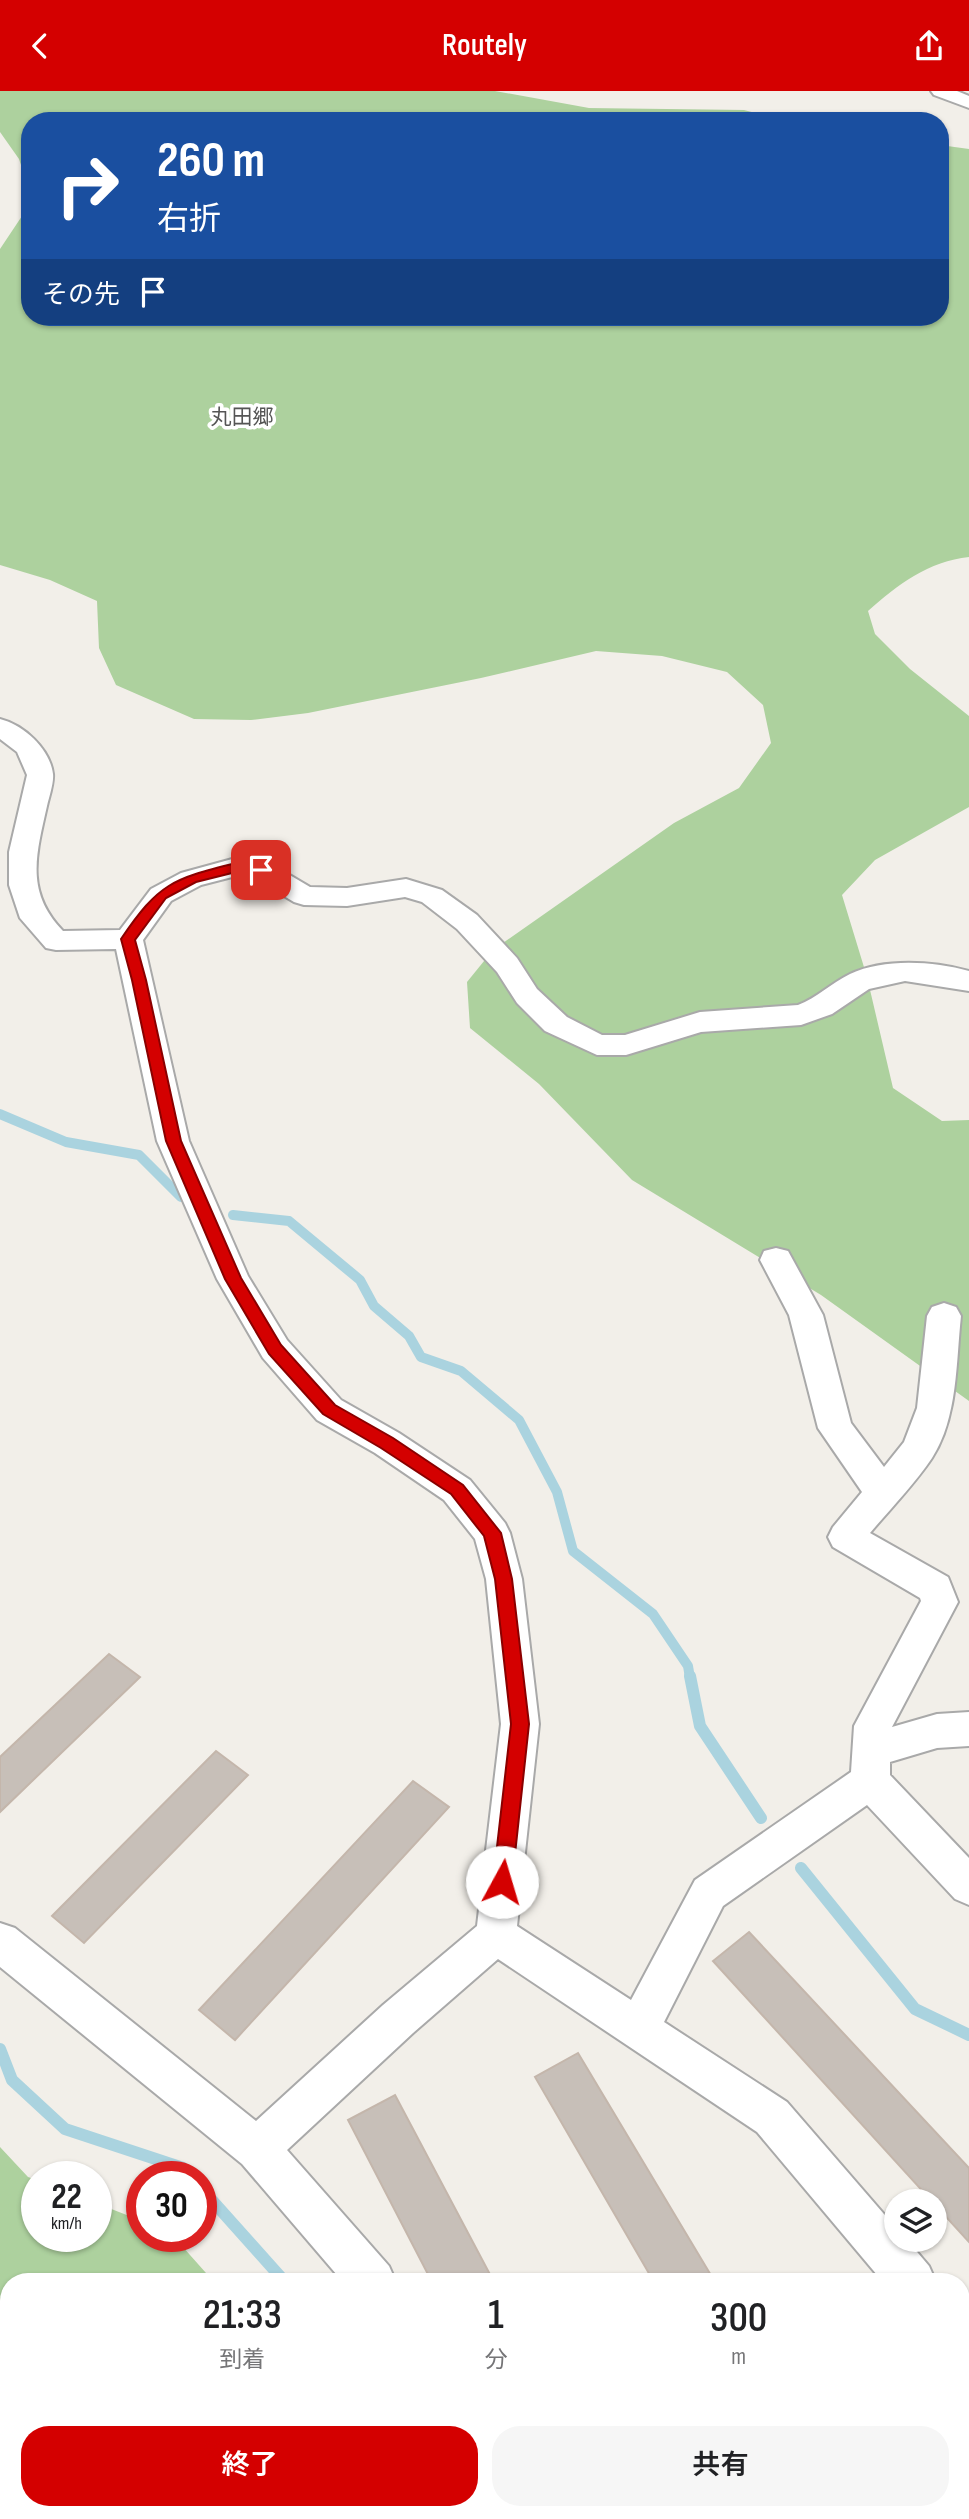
<!DOCTYPE html>
<html lang="ja">
<meta charset="utf-8">
<style>
:root{--surface:#fff;--page:#f6f6f6;--text:#202124;--muted:#757577;--accent:#d40000}
body{margin:0;font-family:"Sofia Sans Condensed","Noto Sans JP",sans-serif;background:var(--page);color:var(--text);height:100vh;display:flex;flex-direction:column;font-size:26px;white-space:nowrap}
*{box-sizing:border-box;margin:0}
p{font-size:23px;color:var(--muted)}
.icon{flex:none;width:38px;height:38px;fill:none;stroke:currentColor;stroke-width:2;stroke-linecap:round;stroke-linejoin:round}
.map{position:relative;flex:1;overflow:hidden}
.sheet{position:absolute;left:0px;top:2182px;width:970px;height:247px;display:flex;flex-direction:column;background:var(--surface);border-radius:28px 28px 0 0;box-shadow:0 2px 5px #0004}
.sheet>*{flex:none}
.banner{position:absolute;left:21px;top:21px;width:928px;height:214px;border-radius:28px;box-shadow:0 2px 5px #0004;background:#1a4fa0;color:#fff;overflow:hidden}
.tools{position:absolute;left:884px;top:2098px;display:grid;gap:14px}
.tools a{display:grid;place-items:center;width:63px;height:63px;border-radius:50%;background:var(--surface);box-shadow:0 2px 5px #0004;font-size:35px}
.speed{position:absolute;left:21px;top:2070px;display:flex;gap:14px;font-size:35px;font-weight:700;text-align:center}
.speed>*{display:grid;place-content:center;width:91px;height:91px;border-radius:50%;background:var(--surface);box-shadow:0 2px 5px #0004;line-height:1}
.speed small{font-size:18px;font-weight:400}
.speed .limit{border:10px solid #d22;background:#fff;color:#111}
.pin{position:absolute;display:grid;place-items:center;width:60px;height:60px;color:#fff;margin:-30px;border-radius:14px;box-shadow:0 4px 10px #0006}
.me{position:absolute;width:77px;margin:-38px;rotate:6deg;stroke-linejoin:round;filter:drop-shadow(0 0 5px #0008)}
.turn{display:flex;align-items:center;gap:24px;height:147px;padding:0 21px;font-size:32px}
.turn .icon{width:91px;height:91px;stroke-width:2.5}
.turn b{display:block;font-size:49px;line-height:60px}
.then{display:flex;align-items:center;height:66px;padding:0 21px;background:#0003;gap:14px;font-size:26px}
.eta{display:flex;justify-content:space-evenly;align-items:center;height:119px;text-align:center}
.eta b{font-size:42px;font-weight:600;line-height:49px}
.button{display:flex;gap:14px;margin-top:auto;padding:14px 21px}
.button a{flex:1;height:80px;border-radius:28px;background:var(--accent);color:#fff;font-size:28px;font-weight:600;line-height:80px;text-align:center}
.button a+a{background:var(--page);color:var(--text)}
header{display:flex;justify-content:space-between;align-items:center;height:91px;padding:0 21px;background:var(--accent);color:#fff;font-size:32px;font-weight:600}
.map>svg:first-child{display:block}
.forest{fill:#add19e}
.lines{fill:none;stroke-linecap:round;stroke-linejoin:round}
.stream-far1{stroke:#aad3df;stroke-width:10}
.stream{stroke:#aad3df;stroke-width:12}
.building{fill:#c7bfb8;stroke:#c4b6ab;stroke-width:2}
.minor-casing{stroke:#a9a9a9;stroke-width:4}
.minor{fill:#fff;fill-rule:evenodd}
.route{fill:#d40000;stroke:#8a0000;stroke-width:2}
.labels{text-anchor:middle;stroke-width:7;stroke-linejoin:round;paint-order:stroke}
.far-quarter-label{font-size:21px;fill:#555;stroke:#fff}
</style>
<header><svg class="icon" aria-label="back" viewBox="0 0 24 24"><path d="M15 5l-7 7 7 7"/></svg>Routely<svg class="icon" aria-label="share" viewBox="0 0 24 24"><path d="M12 15V3M7 8l5-5 5 5M5 13v7h14v-7"/></svg></header>
<div class="map">
<svg width="969" height="2428" viewBox="0 0 969 2428">
<rect width="100%" height="100%" fill="#f2efe9"/>
<g class="forest">
<polygon points="0,0 495,0 589,17 744,19 785,30 30,30 30,101 19,68 0,41"/>
<path d="M940,54l29,4v408c-40,4 -72,28 -101,54l7,23 35,35 59,47v91l-94,53 -33,35 25,82 26,111 49,33 27,-1v281l-148,-106 -189,-115 -93,-96 -69,-56 -3,-46 26,-32 181,-127 65,-35 32,-45 -8,-38 -36,-33 -65,-16 -66,-5 -115,27 -173,35 -57,7 -57,-1 -78,-34 -17,-37 -2,-47 -47,-21 -50,-15v-316l22,-33 8,-21v122h910z"/>
<polygon points="0,2056 28,2086 37,2089 37,2146 96,2146 96,2112 142,2130 142,2146 174,2146 214,2191 9,2191 9,2420 188,2420 184,2428 0,2428"/>
</g>
<g class="lines">
<g class="stream-far1">
<polyline points="0,1023 66,1051 139,1064 181,1106"/>
<polyline points="233,1124 289,1130 360,1189 374,1215 409,1245 421,1266 461,1280 519,1329 557,1401 573,1460 653,1523 688,1575 690,1587"/>
</g>
<g class="stream">
<polyline points="690,1585 700,1635 761,1727"/>
<polyline points="801,1777 915,1918 969,1944"/>
<polyline points="0,1958 12,1989 65,2038 183,2077 191,2086"/>
<polyline points="201,2097 285,2191"/>
<polyline points="395,2420 397,2428"/>
</g>
</g>
<g class="building">
<polygon points="109,1563 140,1586 0,1721 0,1666"/>
<polygon points="216,1660 248,1684 84,1852 52,1825"/>
<polygon points="413,1690 449,1716 235,1949 199,1919"/>
<polygon points="749,1841 969,2077 969,2151 713,1870"/>
<polygon points="578,1962 715,2191 654,2191 535,1986"/>
<polygon points="395,2004 494,2191 432,2191 348,2029"/>
</g>
<g class="lines">
<g class="minor-casing">
<g id="minor">
<polygon points="931,0 957,0 969,5 969,17 934,4"/>
<path d="M0,628c24,6 50,30 53,55 1,9 -4,23 -6,32 -11,49 -22,86 16,125l57,-1 31,-41 30,-16 55,-15 35,6 39,23 37,1 59,-9 36,11 35,25 40,43 20,31 30,28 35,18h23l75,-23 98,-7c19,-7 33,-22 52,-31 34,-16 83,-13 119,-3v20l-64,-10 -36,8 -37,25 -31,11 -100,7 -75,23h-29l-52,-24 -28,-28 -20,-31 -40,-43 -35,-27 -17,-5 -58,9 -43,-1 -10,-3 -40,-24 -18,-2 -35,9 -30,16 -28,39 46,201 59,135 39,64 54,60 58,33 71,47 35,43 5,10 12,46 17,145 -22,202 114,74 64,-120 156,-108 3,-46 67,-125 -1,-3 -87,-51 -5,-10 5,-10 29,-35 -44,-64 -29,-113 -29,-55 4,-9 12,-3 12,3 35,64 28,108 33,44 20,-25 13,-34 10,-92 5,-9 12,-4 12,4 5,9c-5,46 -3,102 -29,142 -18,27 -41,50 -62,75l78,44 10,25 -66,125 45,-13 32,-2v34l-32,2 -47,14v13l79,83v47l-14,-6 -88,-94 -144,101 -59,116 123,80 109,126v12h11l22,26 7,16h-53l-126,-150 -259,-173 -85,74 -126,117 102,116 7,16h-53l-101,-118 -242,-197v-44l15,5 241,193 127,-116 94,-79 24,-202 -15,-145 -11,-40 -31,-39 -69,-47 -58,-33 -54,-62 -46,-79 -60,-138 -41,-192 -60,1 -10,-2 -26,-30 -11,-33v-33l18,-77 -10,-23 -17,-13z"/>
<polygon points="961,2223 969,2226 969,2279 961,2276"/>
<polygon points="969,2358 969,2410 961,2413 961,2362"/>
<polygon points="459,2420 509,2420 512,2428 462,2428"/>
<polygon points="890,2420 945,2420 942,2428 887,2428"/>
</g>
</g>
<use href="#minor" class="minor"/>
</g>
<path class="route" d="M236,772l25,3 7,4 -7,5 -25,-3 -40,10 -30,16 -31,42 11,40 35,161 60,137 40,67 54,60 58,33 70,47 38,48 11,46 17,145 -17,158 -3,7 -7,2 -7,-2 -2,-7 18,-158 -16,-145 -11,-43 -33,-42 -70,-46 -58,-34 -54,-60 -44,-75 -59,-138 -34,-161 -11,-41c38,-56 51,-60 115,-76z"/>
<g class="labels">
<g class="far-quarter-label">
<text x="242" y="333">丸田郷</text>
</g>
</g>
</svg>
<div class="tools">
<a><svg class="icon" aria-label="layers" viewBox="0 0 24 24"><path d="M12 4l9 5-9 5-9-5zM3 14l9 5 9-5"/></svg></a>
</div>
<div class="speed"><div>22<small>km/h</small></div><div class="limit">30</div></div>
<div class="pin" style="left:261px;top:779px;background:#d93025"><svg class="icon" aria-label="arrive" viewBox="0 0 24 24"><path d="M6 21V4h12l-3 4 3 4H6"/></svg></div>
<svg class="me" style="left:502px;top:1791px" viewBox="-20 -20 40 40"><circle r="19" fill="#fff"/><path d="M0-13L10 11 0 6-10 11z" fill="#d40000"/></svg>
<div class="banner">
<div class="turn"><svg class="icon" aria-label="right" viewBox="0 0 24 24"><path d="M7 20v-9h11M14 6l5 5-5 5"/></svg><div><b>260 m</b>右折</div></div>
<div class="then">その先<svg class="icon" aria-label="arrive" viewBox="0 0 24 24"><path d="M6 21V4h12l-3 4 3 4H6"/></svg></div>
</div>
<section class="sheet">
<div class="eta">
<div><b>21:33</b><p>到着</p></div>
<div><b>1</b><p>分</p></div>
<div><b>300</b><p>m</p></div>
</div>
<div class="button"><a>終了</a><a>共有</a></div>
</section>
</div>
